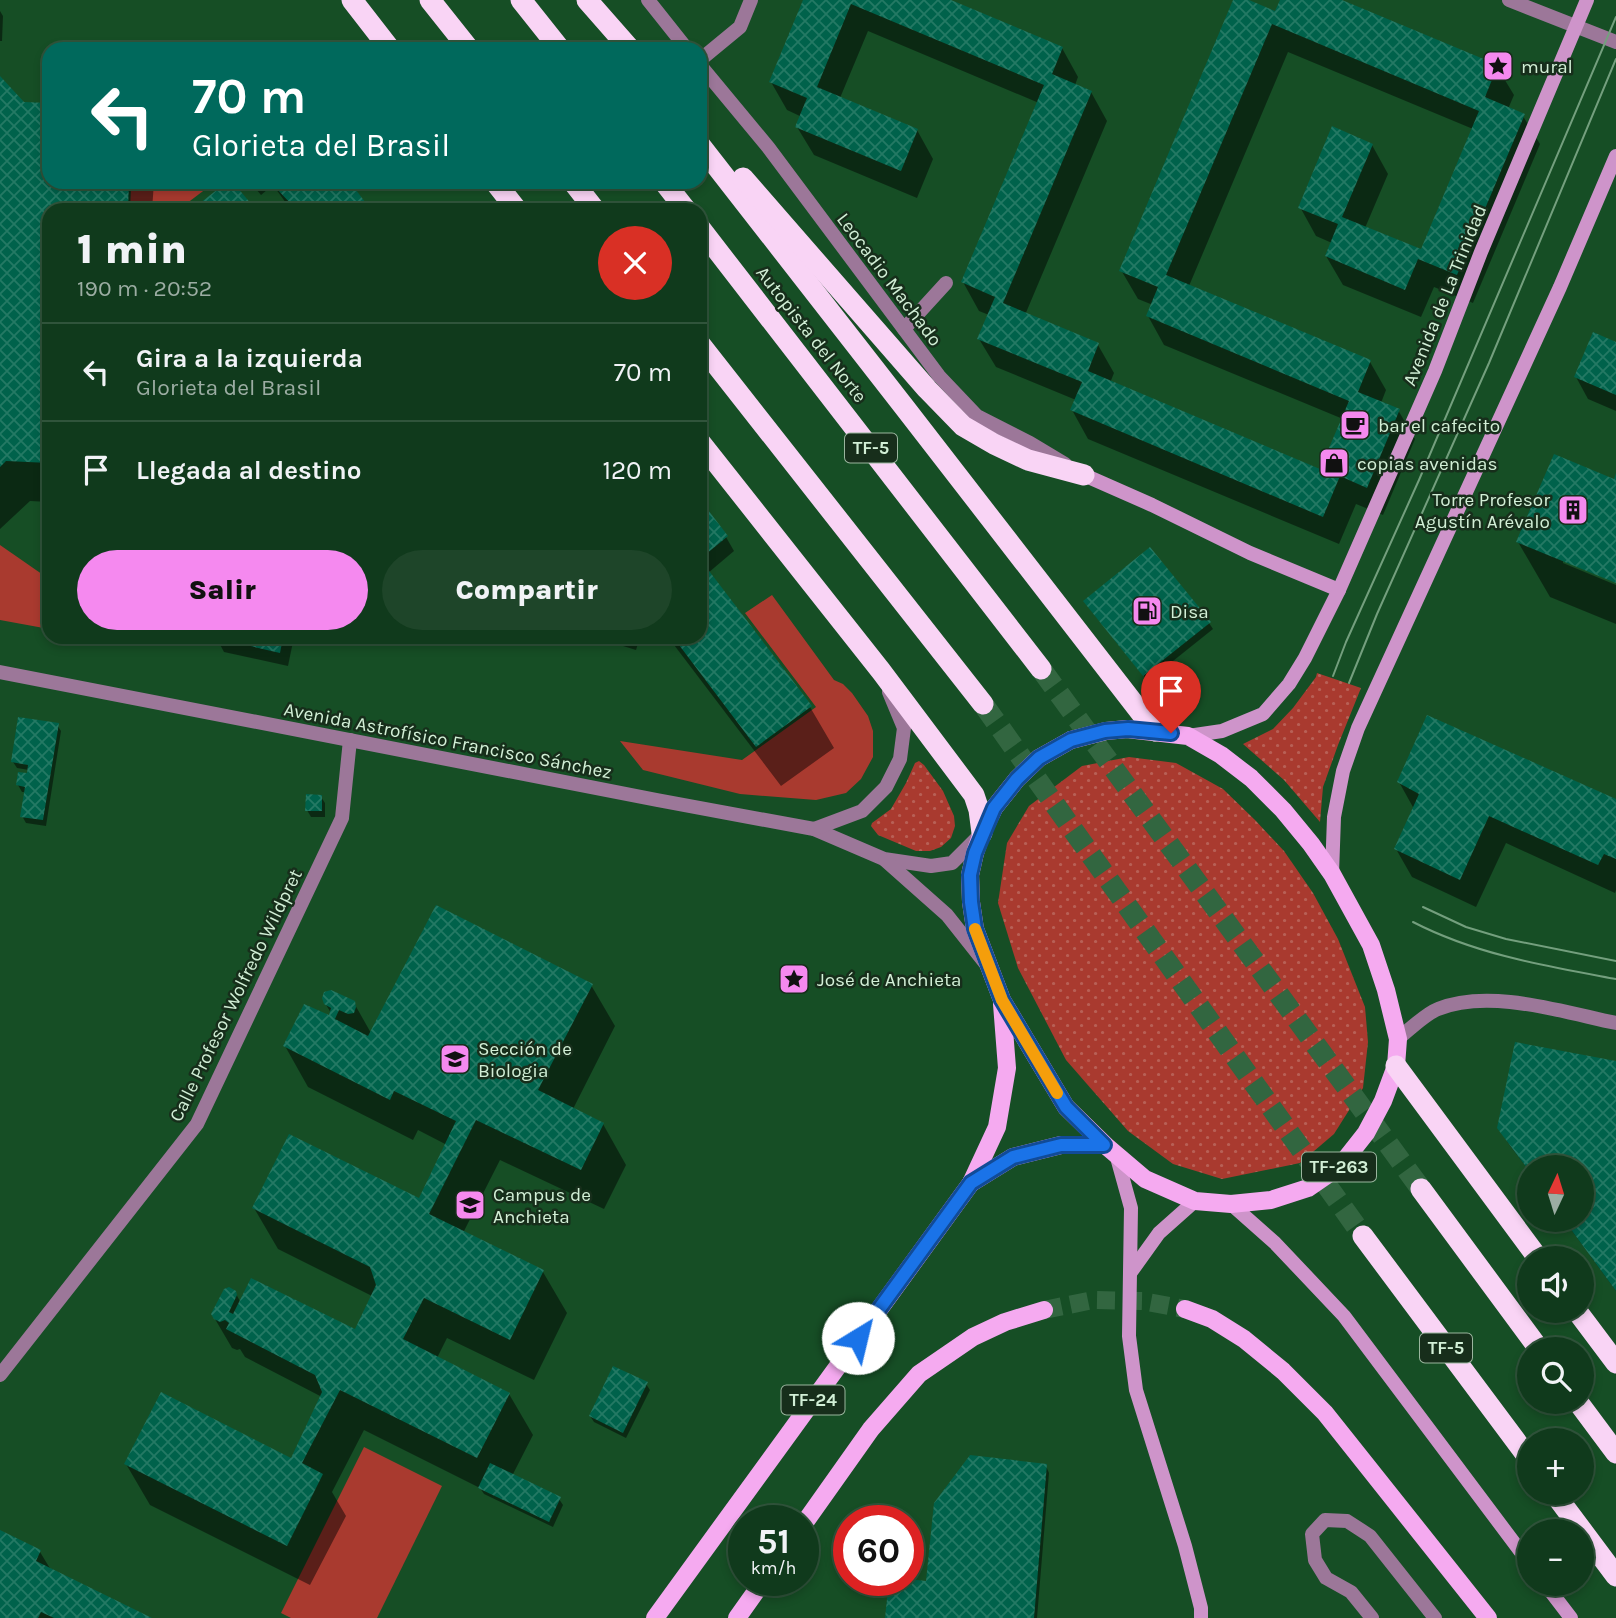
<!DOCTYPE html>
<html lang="es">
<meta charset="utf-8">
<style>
:root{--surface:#103a1c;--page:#1e4529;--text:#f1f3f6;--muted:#9cada3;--line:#30543b;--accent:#f589ef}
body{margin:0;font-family:Karla,sans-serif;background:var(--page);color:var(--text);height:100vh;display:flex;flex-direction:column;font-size:26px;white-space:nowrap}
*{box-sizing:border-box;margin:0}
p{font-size:23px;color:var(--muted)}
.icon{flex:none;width:38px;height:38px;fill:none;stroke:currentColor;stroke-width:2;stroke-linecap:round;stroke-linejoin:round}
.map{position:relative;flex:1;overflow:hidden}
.details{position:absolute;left:42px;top:203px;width:665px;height:441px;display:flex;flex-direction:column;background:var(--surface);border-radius:21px;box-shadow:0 4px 10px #0003,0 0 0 2px var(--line)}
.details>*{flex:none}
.guide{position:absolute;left:42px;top:42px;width:665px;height:147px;border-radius:21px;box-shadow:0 4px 10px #0003,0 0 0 2px var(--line);background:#00695c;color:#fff;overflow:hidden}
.needle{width:46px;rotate:4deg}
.controls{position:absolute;left:1517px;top:1155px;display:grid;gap:14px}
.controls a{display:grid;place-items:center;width:77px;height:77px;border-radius:50%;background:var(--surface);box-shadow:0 4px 10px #0003,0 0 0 2px var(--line);font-size:35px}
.speed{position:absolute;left:728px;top:1505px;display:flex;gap:14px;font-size:35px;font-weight:700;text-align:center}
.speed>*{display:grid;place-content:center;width:91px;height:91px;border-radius:50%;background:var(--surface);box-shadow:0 4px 10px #0003,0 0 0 2px var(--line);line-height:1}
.speed small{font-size:18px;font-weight:400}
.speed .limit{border:10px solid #d22;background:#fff;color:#111}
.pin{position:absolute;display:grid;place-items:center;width:60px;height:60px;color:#fff;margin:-72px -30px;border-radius:50% 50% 50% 0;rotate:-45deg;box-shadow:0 0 7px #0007}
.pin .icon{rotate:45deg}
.me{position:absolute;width:77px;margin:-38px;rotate:36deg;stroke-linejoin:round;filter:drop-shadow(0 0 5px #0008)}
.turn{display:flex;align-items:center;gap:24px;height:147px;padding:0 35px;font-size:32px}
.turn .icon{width:91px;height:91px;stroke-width:2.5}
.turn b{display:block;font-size:49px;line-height:60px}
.round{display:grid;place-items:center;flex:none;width:74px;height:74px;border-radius:37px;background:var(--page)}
.head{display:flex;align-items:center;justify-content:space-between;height:119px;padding:0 35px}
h1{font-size:42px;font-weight:800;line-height:52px}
.primary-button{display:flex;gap:14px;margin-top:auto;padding:14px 35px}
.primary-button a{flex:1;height:80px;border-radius:42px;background:var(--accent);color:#111;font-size:28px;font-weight:800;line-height:80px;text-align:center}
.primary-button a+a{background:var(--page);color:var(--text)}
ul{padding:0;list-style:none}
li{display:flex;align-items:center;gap:21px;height:98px;padding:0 35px;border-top:2px solid var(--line)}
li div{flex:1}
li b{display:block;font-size:26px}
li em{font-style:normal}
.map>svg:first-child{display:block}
.grass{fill:url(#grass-dots)}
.green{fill:#a93a2f}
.shadow{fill:#0007}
.building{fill:url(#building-cross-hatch)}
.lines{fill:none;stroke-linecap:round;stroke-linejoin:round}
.primary-tunnel{stroke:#326640;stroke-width:18;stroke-dasharray:18 9;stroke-linecap:butt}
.motorway-tunnel{stroke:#326640;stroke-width:21;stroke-dasharray:21 10;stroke-linecap:butt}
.minor{stroke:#9c7799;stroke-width:14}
.tertiary{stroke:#9c7799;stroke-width:14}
.secondary{stroke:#ce94ca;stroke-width:14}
.primary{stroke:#f5aaf0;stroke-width:18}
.motorway{stroke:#f9d4f5;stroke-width:21}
.tram{stroke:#749f7e;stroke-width:2}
.route-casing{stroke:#114b97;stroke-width:18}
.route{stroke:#1a73e8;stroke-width:12}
.slow{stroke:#f59e0b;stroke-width:12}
.labels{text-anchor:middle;stroke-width:5;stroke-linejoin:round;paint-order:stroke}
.shield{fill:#172e1b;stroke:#9ab59e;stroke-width:2}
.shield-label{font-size:18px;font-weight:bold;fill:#d2efd6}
.poi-label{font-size:19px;fill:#d2efd6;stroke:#172e1b;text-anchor:start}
.street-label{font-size:19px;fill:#d2efd6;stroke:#172e1b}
</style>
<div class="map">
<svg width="1616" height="1618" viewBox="0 0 1616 1618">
<defs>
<pattern id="grass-dots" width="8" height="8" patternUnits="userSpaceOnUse" patternTransform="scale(1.75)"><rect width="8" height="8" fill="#a93a2f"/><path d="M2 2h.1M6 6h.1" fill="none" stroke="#b86056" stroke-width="1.8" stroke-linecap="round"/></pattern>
<pattern id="building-cross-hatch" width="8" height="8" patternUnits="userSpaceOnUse" patternTransform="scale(1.75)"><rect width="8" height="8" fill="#00624b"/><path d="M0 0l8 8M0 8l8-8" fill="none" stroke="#247964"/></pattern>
</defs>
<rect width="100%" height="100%" fill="#164e25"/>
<g class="grass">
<polygon points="1317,673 1361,688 1338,745 1323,787 1320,822 1284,780 1243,744 1273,729 1293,708 1316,677"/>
<polygon points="1129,757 1176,763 1223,789 1255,820 1284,851 1313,893 1338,939 1365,1007 1368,1042 1363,1088 1334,1134 1300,1163 1222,1179 1173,1164 1128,1131 1066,1060 1018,968 998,903 1007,843 1029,806 1082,766"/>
<polygon points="919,761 924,765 943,791 954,816 955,826 951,838 941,847 930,851 916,851 878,835 871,826 872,823 891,809 906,783 915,763"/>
</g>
<g class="green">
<polygon points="132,182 215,182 178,210 130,210 131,187"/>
<polygon points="0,545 49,579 49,629 0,620"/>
<polygon points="772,595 834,680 843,684 852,693 868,716 873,731 873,757 861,779 846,793 816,800 740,794 643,770 620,741 742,760 816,707 745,613"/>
<polygon points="364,1447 442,1486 377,1618 291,1618 281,1613"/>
</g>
<g class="shadow">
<polygon points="805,0 946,0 1062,48 1078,77 1075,85 1091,92 1107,121 1025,315 1098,345 1114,373 1110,383 1321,471 1343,419 1164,345 1148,316 1153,305 1138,299 1121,270 1235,0 1244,0 1276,13 1282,0 1338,0 1497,67 1514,95 1508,109 1523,116 1540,144 1473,303 1434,287 1421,317 1343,285 1326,256 1332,243 1316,236 1300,207 1372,145 1388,174 1365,228 1422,252 1473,129 1288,52 1189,286 1370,362 1386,390 1381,403 1398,410 1415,439 1383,515 1356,504 1339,544 1088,439 1072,410 1076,400 996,367 979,339 989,315 979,311 963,282 1039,103 868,31 840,98 917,130 933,159 917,198 814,155 797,127 802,117 787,110 771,82"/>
<polygon points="0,11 3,16 2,41 0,41"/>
<polygon points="0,79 23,104 49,105 49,182 154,182 152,210 49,210 49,502 30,501 0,529"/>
<polygon points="250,182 347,182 369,210 291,210 273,185 261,195"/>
<polygon points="1616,343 1616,411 1588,399 1576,377"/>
<polygon points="1616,478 1616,581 1563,559 1563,563 1616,585 1616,624 1550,597 1518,542 1615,481"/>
<polygon points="700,513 726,537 734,551 708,573 810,707 834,748 781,786 668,637 700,637 700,561 702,560 700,558"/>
<polygon points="1089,608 1209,623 1213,629 1148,681"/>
<polygon points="216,637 294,637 288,666 224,652"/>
<polygon points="594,637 640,637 636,650"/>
<polygon points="57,725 61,731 46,826 26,823 22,816 26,792 22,792 18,785 28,775 29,770 17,768 13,762"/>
<polygon points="1399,782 1616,801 1616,890 1615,893 1506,843 1476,907 1412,877 1396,849 1414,809"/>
<polygon points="321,797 325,803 325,817 311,817 307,810"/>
<polygon points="591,985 615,1026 573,1109 603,1124 626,1165 604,1209 500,1160 463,1233 543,1272 567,1313 534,1380 447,1338 437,1358 509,1394 533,1435 512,1476 559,1499 563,1505 553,1527 484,1494 480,1488 364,1430 332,1492 346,1516 310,1585 150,1505 126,1464 292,1460 322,1397 245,1357 240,1349 237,1350 232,1348 215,1319 235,1292 241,1303 355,1331 372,1296 278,1249 254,1208 420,1201 447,1145 418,1130 413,1140 308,1087 285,1046 329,1017 331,1013 325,1003 354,1003 371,1033"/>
<polygon points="1616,1063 1616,1291 1564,1220 1582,1220 1582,1167 1530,1167 1530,1172 1508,1143 1499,1128"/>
<polygon points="646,1384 650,1390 626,1438 594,1422 590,1416"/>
<polygon points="1046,1466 1049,1473 1037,1618 887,1618 928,1583"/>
<polygon points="0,1532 40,1552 51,1570 148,1618 0,1618"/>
</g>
<g class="building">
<polygon points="803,0 951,0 1063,47 1052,74 1092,91 1003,303 1099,343 1088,371 1320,469 1349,401 1146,316 1158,287 1119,271 1233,0 1249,0 1275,11 1280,0 1342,0 1498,65 1485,97 1525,114 1457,275 1418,259 1405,290 1325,256 1338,224 1298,208 1332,126 1373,144 1342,217 1421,249 1479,111 1272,24 1166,275 1371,360 1358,392 1400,409 1367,488 1340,476 1323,517 1070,410 1082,382 977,339 995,297 961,282 1044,85 851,4 817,87 918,129 901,171 795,127 807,98 769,82"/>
<polygon points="0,76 24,102 49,103 49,153 47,184 111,187 111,182 129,182 128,210 49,210 49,281 43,281 42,311 49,311 49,463 6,461 0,467"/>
<polygon points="227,182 233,182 256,210 191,210"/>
<polygon points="281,182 350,182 371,210 301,210 295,202 292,205 275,187"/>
<polygon points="1593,332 1616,342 1616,395 1574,377"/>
<polygon points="1554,454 1614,479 1616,473 1616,583 1516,542"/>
<polygon points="705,506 728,536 700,559 700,510"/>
<polygon points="1150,547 1211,622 1143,676 1083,601"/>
<polygon points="700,559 812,706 756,747 673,637 700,637"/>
<polygon points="212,637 283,637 280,653"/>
<polygon points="1427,715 1616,799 1616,859 1604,854 1598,865 1489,816 1460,880 1394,849 1419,794 1397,782"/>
<polygon points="18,717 59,723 43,820 20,817 25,787 16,785 18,772 27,773 28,765 11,762"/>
<polygon points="306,794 322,795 322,811 305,811"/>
<polygon points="436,905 593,984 538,1090 604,1123 581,1170 476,1120 429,1214 544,1270 510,1340 424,1298 403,1339 510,1393 477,1458 340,1390 302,1463 323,1474 287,1546 124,1464 161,1392 291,1458 322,1392 315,1375 226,1329 229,1323 225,1320 220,1322 214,1319 211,1314 224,1289 229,1287 236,1291 237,1295 229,1312 233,1314 251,1278 355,1329 376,1285 370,1267 252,1208 289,1134 419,1198 456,1121 394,1091 390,1100 283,1046 304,1004 329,1015 331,1008 324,1004 322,998 324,992 331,990 355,1001 356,1007 354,1013 348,1014 339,1010 335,1019 368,1036"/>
<polygon points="1515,1042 1616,1061 1616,1291 1564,1220 1582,1220 1582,1167 1530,1167 1530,1172 1497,1128"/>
<polygon points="613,1366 648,1382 623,1433 589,1416"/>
<polygon points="970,1455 1047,1464 1034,1618 885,1618 889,1580 908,1579 926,1581 934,1503"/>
<polygon points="490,1463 561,1497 549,1522 478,1488"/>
<polygon points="0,1530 41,1550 36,1561 152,1618 54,1618 41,1612 38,1618 0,1618"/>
</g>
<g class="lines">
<polyline class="primary-tunnel" points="1044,1310 1093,1300 1142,1301 1185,1309"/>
<g class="motorway-tunnel">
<polyline points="1041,669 1421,1189"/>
<polyline points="983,704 1363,1236"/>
</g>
<g class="minor">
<polyline points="648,0 687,49"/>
<polyline points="1509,0 1616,42"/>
<polyline points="700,60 740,27 751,0"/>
<polyline points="700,65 768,147 939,376 977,416 1030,443 1065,464"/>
<polyline points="904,329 946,283"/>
<polyline points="0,1375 197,1124 342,818 350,740"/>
<polyline points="1372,1618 1351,1592 1326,1578 1315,1560 1312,1534 1325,1520 1347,1521 1370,1536 1435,1618"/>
</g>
<g class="tertiary">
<polyline points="0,672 657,800 814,829 884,859 931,866 952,863 981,834"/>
<polyline points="814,829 862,811 886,787 900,759 904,728 889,692"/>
<polyline points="885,860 947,915 985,963"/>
<path d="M1398,1039c11,-9 27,-25 40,-30 51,-21 125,3 178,14"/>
</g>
<g class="secondary">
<polyline points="1084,475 1152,505 1250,553 1339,590"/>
<polyline points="1188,736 1222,731 1263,714 1289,684 1305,658 1339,590 1435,371 1481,252 1587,0"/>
<polyline points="1332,874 1334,817 1343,771 1358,728 1560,287 1616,156"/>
<polyline points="1116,1154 1131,1208 1129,1336 1136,1390 1185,1546 1201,1608 1201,1618"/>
<polyline points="1231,1204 1275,1243 1344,1316 1530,1564"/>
<polyline points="1131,1272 1159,1233 1195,1201"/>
<polyline points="1545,1584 1571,1618"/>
</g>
<g class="primary">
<polygon points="1127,729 1188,736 1221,755 1251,778 1283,810 1311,844 1332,874 1371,945 1386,990 1398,1039 1396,1066 1383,1101 1366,1133 1340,1166 1308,1188 1271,1200 1231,1204 1195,1201 1145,1179 1105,1145 1066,1107 1002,1000 975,929 971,902 970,875 975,853 982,833 994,808 1017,779 1039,758 1071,740 1106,731"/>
<polyline points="971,1183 1013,1157 1061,1145 1105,1145"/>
<polyline points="1185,1309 1212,1319 1244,1339 1283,1371 1325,1413 1488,1618"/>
<polyline points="803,1525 871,1429 919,1374 973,1337 1005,1322 1044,1310"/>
<polyline points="655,1618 971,1183 997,1127 1007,1068 1002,1004"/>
<polyline points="737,1618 764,1580"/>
</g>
<g class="motorway">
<polyline points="352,0 390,49"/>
<polyline points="430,0 469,49"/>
<polyline points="521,0 560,49"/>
<polyline points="587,0 630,49"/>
<polyline points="700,145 905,408 1155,731"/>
<polyline points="743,178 927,389 963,426 994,444 1028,460 1084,475"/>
<polyline points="495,182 517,210"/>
<polyline points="573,182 595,210"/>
<polyline points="664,182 686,210"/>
<polyline points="700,228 1041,669"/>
<polyline points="700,344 983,704"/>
<polyline points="700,442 881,671 974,795 979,810 982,833"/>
<polyline points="1396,1066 1538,1258"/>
<polyline points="1421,1189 1539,1349"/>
<polyline points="1363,1236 1530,1460"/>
<polyline points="1577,1311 1616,1363"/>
<polyline points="1578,1402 1616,1453"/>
<polyline points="1554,1493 1616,1576"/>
</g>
<g class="tram">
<polyline points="1333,676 1346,642 1419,480 1616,17"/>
<polyline points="1349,683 1377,614 1489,363 1616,59"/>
<polyline points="1423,907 1466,927 1506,939 1616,961"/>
<path d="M1413,922c64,33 133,44 203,57"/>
</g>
</g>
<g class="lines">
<g class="route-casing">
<polyline id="route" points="858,1338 971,1183 1013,1157 1061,1145 1104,1145 1066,1107 1002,1000 975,929 971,902 970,875 975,853 994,808 1017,779 1039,758 1071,740 1105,731 1128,729 1171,733"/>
</g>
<use href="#route" class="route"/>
<polyline class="slow" points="975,929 1002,1000 1057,1093"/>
</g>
<defs>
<g id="sight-square" transform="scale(1.575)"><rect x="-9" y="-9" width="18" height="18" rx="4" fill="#f589ef" stroke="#172e1b"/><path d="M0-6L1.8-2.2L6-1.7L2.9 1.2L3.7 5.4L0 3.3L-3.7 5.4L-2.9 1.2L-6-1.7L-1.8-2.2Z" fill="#111"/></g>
<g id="cafe-square" transform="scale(1.575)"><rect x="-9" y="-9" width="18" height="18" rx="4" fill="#f589ef" stroke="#172e1b"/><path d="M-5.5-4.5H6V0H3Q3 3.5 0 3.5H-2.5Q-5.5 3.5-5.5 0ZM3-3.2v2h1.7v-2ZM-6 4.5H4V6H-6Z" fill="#111"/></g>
<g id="shop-square" transform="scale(1.575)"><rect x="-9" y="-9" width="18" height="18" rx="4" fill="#f589ef" stroke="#172e1b"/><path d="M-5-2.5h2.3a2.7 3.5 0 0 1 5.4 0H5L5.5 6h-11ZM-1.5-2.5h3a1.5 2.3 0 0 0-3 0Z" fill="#111"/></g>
<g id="building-square" transform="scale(1.575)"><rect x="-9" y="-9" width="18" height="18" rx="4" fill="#f589ef" stroke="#172e1b"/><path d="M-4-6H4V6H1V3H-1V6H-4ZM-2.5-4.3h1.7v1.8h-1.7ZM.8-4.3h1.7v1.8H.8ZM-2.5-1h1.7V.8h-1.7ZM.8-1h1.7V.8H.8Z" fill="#111"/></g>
<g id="fuel-square" transform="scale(1.575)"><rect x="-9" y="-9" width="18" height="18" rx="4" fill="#f589ef" stroke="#172e1b"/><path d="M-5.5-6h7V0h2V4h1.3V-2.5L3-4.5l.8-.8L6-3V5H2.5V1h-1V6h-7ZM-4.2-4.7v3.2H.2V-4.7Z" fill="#111"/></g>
<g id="university-square" transform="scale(1.575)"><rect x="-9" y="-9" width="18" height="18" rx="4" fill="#f589ef" stroke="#172e1b"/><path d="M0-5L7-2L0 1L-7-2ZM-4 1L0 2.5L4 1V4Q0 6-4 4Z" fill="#111"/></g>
</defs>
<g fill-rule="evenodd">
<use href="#sight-square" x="1498" y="66"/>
<use href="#cafe-square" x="1355" y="425"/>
<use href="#shop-square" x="1334" y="463"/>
<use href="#building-square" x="1573" y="510"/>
<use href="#fuel-square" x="1147" y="611"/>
<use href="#sight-square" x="794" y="979"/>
<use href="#university-square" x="455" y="1059"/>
<use href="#university-square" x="470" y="1205"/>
</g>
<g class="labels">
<g class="shield">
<rect x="845" y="433.5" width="52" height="29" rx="5"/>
<rect x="1302" y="1152.5" width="74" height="29" rx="5"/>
<rect x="1420" y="1333.5" width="52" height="29" rx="5"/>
<rect x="781.5" y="1385.5" width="63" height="29" rx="5"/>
</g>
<g class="shield-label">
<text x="871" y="454">TF-5</text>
<text x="1339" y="1173">TF-263</text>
<text x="1446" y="1354">TF-5</text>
<text x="813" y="1406">TF-24</text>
</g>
<g class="poi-label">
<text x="1521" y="73">mural</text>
<text x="1378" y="432">bar el cafecito</text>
<text x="1357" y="470">copias avenidas</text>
<text x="1550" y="506" text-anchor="end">Torre Profesor<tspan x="1550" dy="22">Agustín Arévalo</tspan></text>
<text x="1170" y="618">Disa</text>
<text x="817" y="986">José de Anchieta</text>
<text x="478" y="1055">Sección de<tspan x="478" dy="22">Biologia</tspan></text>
<text x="493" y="1201">Campus de<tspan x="493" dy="22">Anchieta</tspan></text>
</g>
<g class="street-label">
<text transform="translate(890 279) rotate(53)" y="7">Leocadio Machado</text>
<text transform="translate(1444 295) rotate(-68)" y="7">Avenida de La Trinidad</text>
<text transform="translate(812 334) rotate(52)" y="7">Autopista del Norte</text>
<text transform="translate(448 740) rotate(11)" y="7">Avenida Astrofísico Francisco Sánchez</text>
<text transform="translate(235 995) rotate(-64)" y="7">Calle Profesor Wolfredo Wildpret</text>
</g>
</g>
</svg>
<div class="controls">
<a><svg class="needle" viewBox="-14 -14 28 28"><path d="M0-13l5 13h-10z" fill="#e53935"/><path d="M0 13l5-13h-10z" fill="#9cada3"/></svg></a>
<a><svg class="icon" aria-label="sound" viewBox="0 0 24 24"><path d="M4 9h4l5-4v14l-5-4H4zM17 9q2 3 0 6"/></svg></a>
<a><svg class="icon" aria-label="search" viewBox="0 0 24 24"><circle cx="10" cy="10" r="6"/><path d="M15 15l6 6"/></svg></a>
<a>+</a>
<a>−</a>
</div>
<div class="speed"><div>51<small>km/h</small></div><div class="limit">60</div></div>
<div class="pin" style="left:1171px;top:733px;background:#d93025"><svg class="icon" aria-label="arrive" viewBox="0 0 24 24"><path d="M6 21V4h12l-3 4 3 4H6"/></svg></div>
<svg class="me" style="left:858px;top:1338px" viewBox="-20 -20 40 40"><circle r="19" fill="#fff"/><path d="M0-13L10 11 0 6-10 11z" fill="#1a73e8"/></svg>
<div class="guide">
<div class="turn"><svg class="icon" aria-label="left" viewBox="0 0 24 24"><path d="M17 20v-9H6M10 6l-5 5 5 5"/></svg><div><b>70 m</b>Glorieta del Brasil</div></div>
</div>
<section class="details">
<div class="head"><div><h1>1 min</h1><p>190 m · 20:52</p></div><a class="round" style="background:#d93025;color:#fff"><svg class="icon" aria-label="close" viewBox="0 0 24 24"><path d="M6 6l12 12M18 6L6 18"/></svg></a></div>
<ul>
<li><svg class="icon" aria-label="left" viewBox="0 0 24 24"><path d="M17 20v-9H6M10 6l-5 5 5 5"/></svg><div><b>Gira a la izquierda</b><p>Glorieta del Brasil</p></div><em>70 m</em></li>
<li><svg class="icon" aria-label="arrive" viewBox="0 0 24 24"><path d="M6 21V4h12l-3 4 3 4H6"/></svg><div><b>Llegada al destino</b></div><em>120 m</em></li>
</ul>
<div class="primary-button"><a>Salir</a><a>Compartir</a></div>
</section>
</div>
